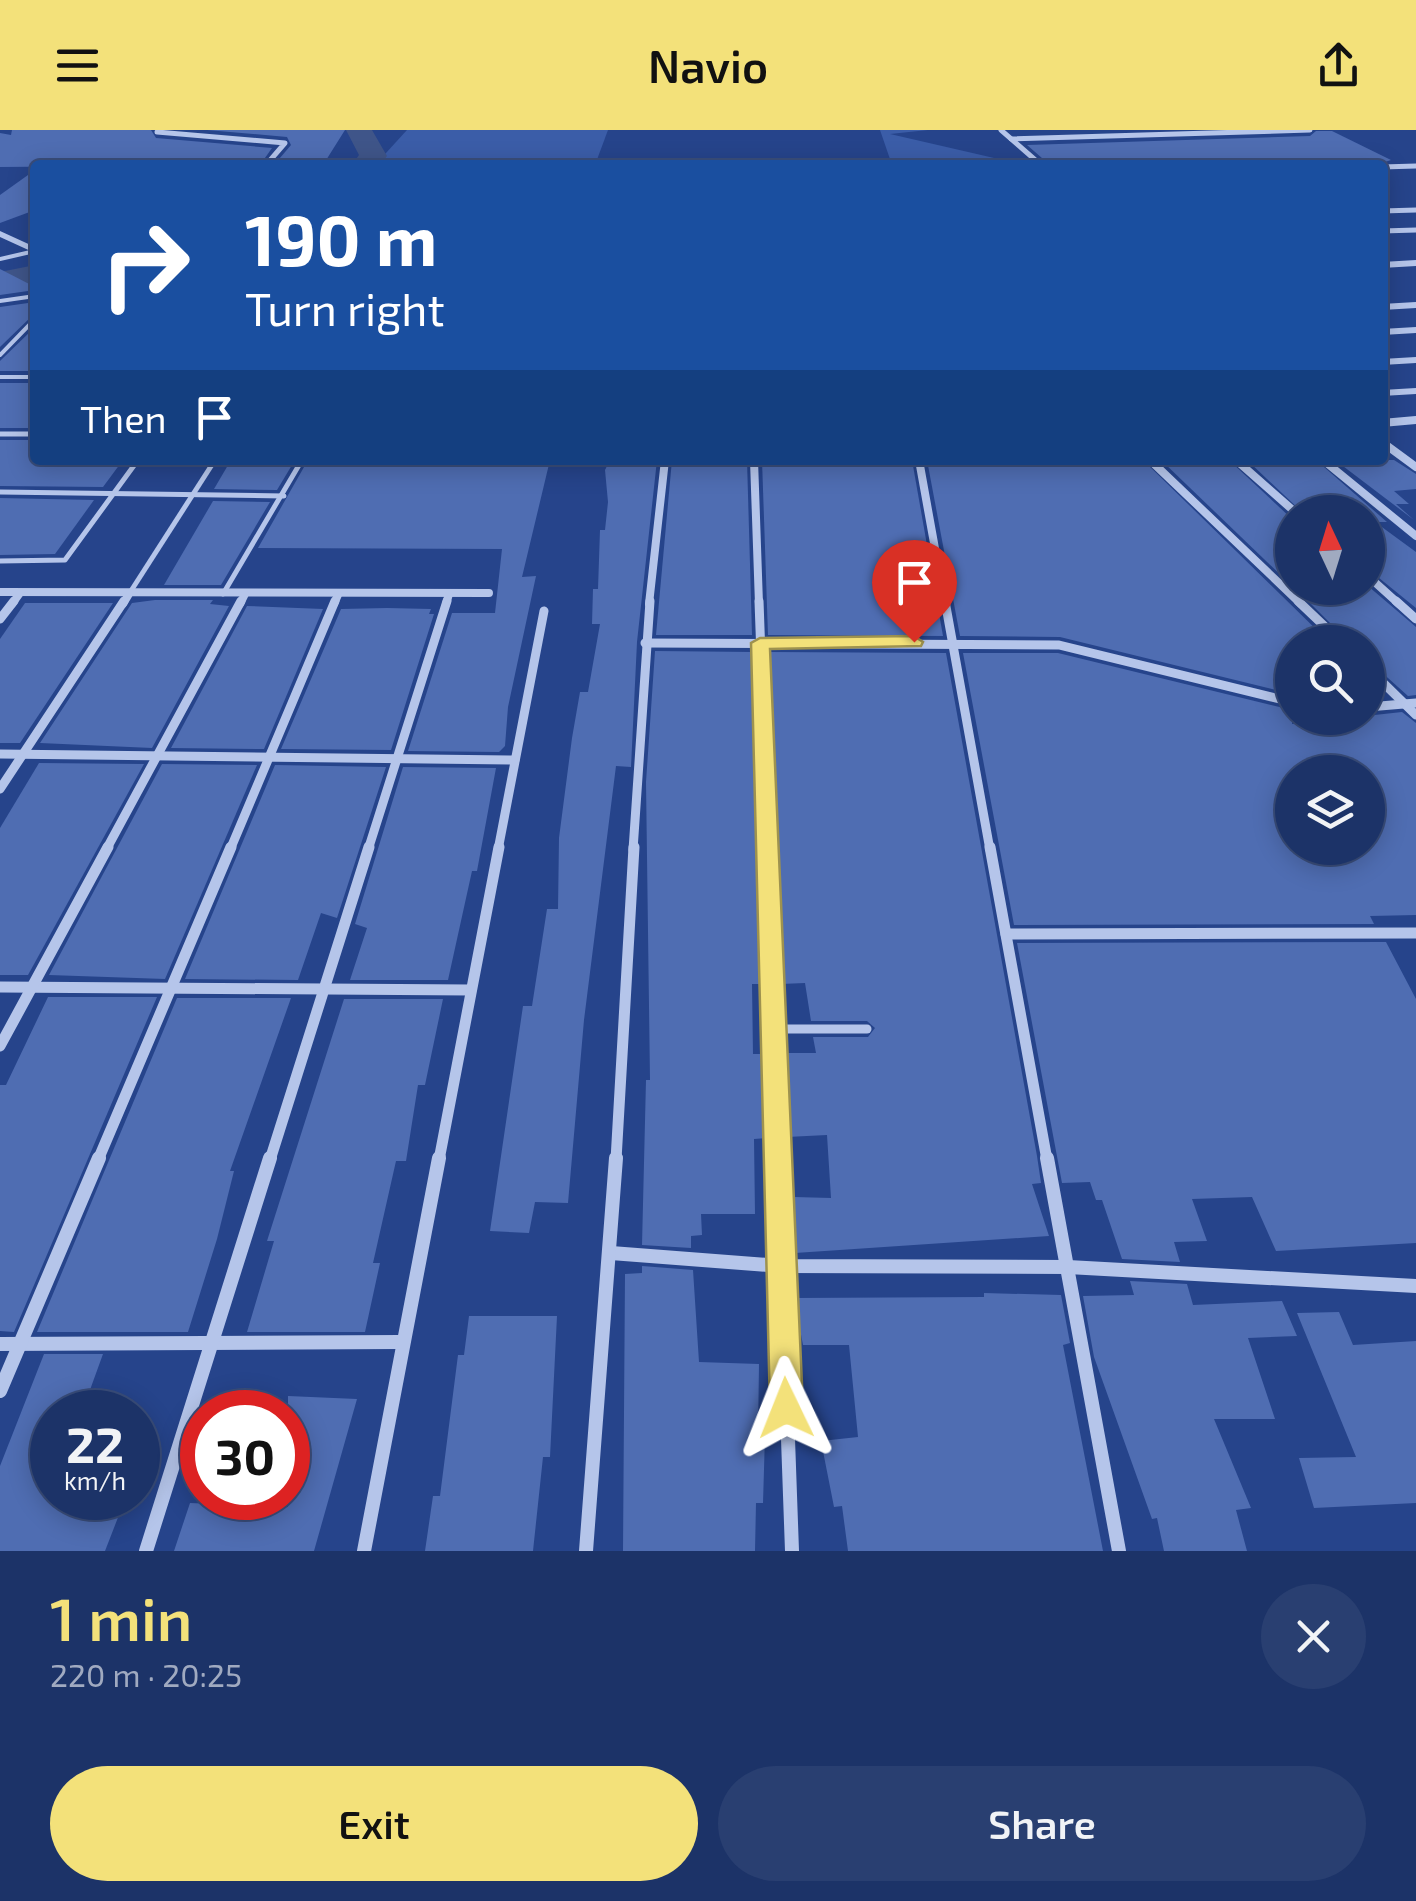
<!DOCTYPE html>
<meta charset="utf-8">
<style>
:root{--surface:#1c3368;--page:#293f71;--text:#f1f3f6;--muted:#a0aac0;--line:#3a4e7c;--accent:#f3e17a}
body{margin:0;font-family:"Exo 2",sans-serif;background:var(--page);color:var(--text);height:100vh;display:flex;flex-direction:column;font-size:38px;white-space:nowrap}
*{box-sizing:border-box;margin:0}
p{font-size:32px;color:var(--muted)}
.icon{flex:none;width:55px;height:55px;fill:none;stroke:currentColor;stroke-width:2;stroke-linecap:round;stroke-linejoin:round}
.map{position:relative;height:1421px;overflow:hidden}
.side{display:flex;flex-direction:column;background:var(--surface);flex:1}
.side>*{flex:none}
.banner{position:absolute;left:30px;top:30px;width:1358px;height:305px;border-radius:10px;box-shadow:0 5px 25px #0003,0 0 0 2px var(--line);background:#1a4fa0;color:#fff;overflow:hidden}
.needle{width:65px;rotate:356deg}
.controls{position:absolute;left:1275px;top:365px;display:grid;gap:20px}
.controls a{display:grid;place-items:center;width:110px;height:110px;border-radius:50%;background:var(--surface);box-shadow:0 5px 25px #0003,0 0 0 2px var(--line);font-size:50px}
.speed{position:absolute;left:30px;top:1260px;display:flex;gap:20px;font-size:50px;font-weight:700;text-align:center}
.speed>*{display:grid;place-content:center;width:130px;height:130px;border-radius:50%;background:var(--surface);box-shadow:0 5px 25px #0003,0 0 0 2px var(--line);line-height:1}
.speed small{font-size:25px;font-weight:400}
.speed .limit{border:15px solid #d22;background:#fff;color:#111}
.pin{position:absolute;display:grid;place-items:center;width:85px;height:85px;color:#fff;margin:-102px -42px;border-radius:50% 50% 50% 0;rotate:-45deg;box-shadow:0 0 10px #0007}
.pin .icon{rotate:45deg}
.me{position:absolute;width:110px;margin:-55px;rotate:358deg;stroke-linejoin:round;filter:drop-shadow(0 0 8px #0008)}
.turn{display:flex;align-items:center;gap:35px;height:210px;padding:0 50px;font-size:45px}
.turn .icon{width:130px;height:130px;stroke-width:2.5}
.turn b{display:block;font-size:70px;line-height:85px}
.then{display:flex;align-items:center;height:95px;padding:0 50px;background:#0003;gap:20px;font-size:38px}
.round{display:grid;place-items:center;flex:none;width:105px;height:105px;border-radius:52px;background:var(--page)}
.headline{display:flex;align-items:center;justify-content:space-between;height:170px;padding:0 50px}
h1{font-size:60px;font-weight:600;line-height:75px;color:var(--accent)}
.action{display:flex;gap:20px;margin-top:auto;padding:20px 50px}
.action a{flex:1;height:115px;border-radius:60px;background:var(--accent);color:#111;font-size:40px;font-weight:600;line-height:115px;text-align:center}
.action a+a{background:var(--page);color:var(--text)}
header{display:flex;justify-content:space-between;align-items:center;height:130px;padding:0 50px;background:var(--accent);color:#111;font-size:45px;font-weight:600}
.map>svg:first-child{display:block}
.green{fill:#3b5da8}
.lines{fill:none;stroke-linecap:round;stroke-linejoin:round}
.river{fill:#3f5589;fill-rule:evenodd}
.building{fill:#4f6db2;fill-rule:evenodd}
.service-far2{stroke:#b5c5ea;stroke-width:4}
.service-far1{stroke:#b5c5ea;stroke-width:5}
.service{stroke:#b5c5ea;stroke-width:9}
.minor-far5{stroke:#b5c5ea;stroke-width:5}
.minor-far4{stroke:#b5c5ea;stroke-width:6}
.minor-far3{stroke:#b5c5ea;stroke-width:8}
.minor-far2{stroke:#b5c5ea;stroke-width:9}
.minor-far1{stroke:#b5c5ea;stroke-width:11}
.minor{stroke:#b5c5ea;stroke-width:14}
.tertiary{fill:#b5c5ea;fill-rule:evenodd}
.route{fill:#f3e17a;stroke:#9e924f;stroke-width:2.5}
</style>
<header><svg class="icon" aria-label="menu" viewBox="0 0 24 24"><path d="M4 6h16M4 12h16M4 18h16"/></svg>Navio<svg class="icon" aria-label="share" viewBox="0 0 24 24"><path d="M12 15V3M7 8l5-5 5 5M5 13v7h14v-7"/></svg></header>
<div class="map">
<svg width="1416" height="1421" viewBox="0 0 1416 1421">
<rect width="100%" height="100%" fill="#26448b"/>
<g class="green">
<polygon points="407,0 608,0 595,35 375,35"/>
<polygon points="880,0 928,0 890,4 1024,35 892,35"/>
</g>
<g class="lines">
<g class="river">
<polygon points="346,0 372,0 387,26 380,35 352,35 359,25"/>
<polygon points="35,135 35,155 0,162 0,142"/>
</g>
</g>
<g class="building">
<polygon points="12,0 151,0 156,8 272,18 260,35 0,37 0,3 11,5"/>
<polygon points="207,0 345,0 323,35 274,35 291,15 287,7"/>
<polygon points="1316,1 1332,1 1391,30 1376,35 1050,35 1027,15 1310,6"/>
<polygon points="35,40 35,80 0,93 0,65"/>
<polygon points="0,139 35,157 35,160 0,165"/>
<polygon points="35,172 35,183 0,217 0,177"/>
<polygon points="35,197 35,241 0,241 0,231"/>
<rect x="0" y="253" width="35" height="45"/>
<polygon points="0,310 35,310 35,330 123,330 103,357 0,356"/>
<polygon points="231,330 295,330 277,360 214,359"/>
<polygon points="308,330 550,330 522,447 536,446 508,577 505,616 499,622 408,621 452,483 495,483 502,419 258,418"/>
<polygon points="610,330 657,330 637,512 631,637 616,636 584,890 568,1073 535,1072 529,1103 490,1101 523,876 532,876 547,779 558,779 559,708 572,608 580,562 588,562 600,494 592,494 593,459 598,459 600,400 605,400 608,372 605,340"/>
<polygon points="672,330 747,330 752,505 656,505"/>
<polygon points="762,330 912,330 943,506 768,505"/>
<polygon points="927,330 1143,330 1327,510 1292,511 1292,564 1060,507 960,506"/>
<polygon points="1161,330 1229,330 1292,389 1292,456"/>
<polygon points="1247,330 1316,330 1387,392 1375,392 1416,422 1416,478 1368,439 1368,382 1302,382"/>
<polygon points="1335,330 1394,330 1416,344 1416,359 1394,361 1409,374 1396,374 1414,390"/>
<polygon points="0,368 94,370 55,424 0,425"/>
<polygon points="213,371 270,372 221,455 164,455"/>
<polygon points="1368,456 1416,497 1416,565 1408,566 1368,530 1368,512 1349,512 1295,458"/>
<polygon points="155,470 213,470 210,474 229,476 152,618 40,613 132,473"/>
<polygon points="25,473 113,473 20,613 0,613 0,509"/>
<polygon points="247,476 323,479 264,619 171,618"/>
<polygon points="387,478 431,479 429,484 434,484 391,620 281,619 341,479"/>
<polygon points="655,521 753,522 762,854 752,854 753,924 765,924 768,1008 754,1009 755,1084 701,1084 702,1105 691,1106 691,1118 642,1115 646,950 650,950 646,652"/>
<polygon points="769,522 946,523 1037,1026 1041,1053 1032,1054 1049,1106 795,1123 794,1067 831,1068 827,1005 787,1007 784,923 816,923 813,907 868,907 875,898 867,891 811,891 805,853 781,854"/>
<path d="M963,523h95l234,57v14l110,-12 14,11v192l-46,1 4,8 -360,1zM1292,642h76v76h-76z"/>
<polygon points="39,633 144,634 28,845 0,845 0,698"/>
<polygon points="162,634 257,635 165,849 49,845"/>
<polygon points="275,635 386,637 337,788 321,783 298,850 185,849"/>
<polygon points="403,637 496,638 477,741 472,741 448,850 350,850 367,798 355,794"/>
<polygon points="1386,812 1416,869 1416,1113 1276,1121 1252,1067 1192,1069 1207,1111 1174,1112 1180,1132 1122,1129 1102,1070 1096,1070 1090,1052 1062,1053 1017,813"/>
<polygon points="48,867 157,867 14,1202 0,1201 0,955 6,955"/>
<polygon points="177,868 291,868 230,1041 234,1041 217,1109 188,1202 37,1202"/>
<polygon points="344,869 443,869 425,955 418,955 406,1031 396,1031 373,1133 380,1133 365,1202 247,1202 274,1111 267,1111"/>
<polygon points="642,1136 693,1140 699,1232 759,1234 758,1305 765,1305 763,1373 756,1373 755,1421 623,1421 625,1144 642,1143"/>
<polygon points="1130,1151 1187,1154 1193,1175 1282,1171 1297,1206 1248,1208 1275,1289 1214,1289 1251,1378 1236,1380 1247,1421 1164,1421 1157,1388 1152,1389 1094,1227 1083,1166 1134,1165"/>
<polygon points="984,1163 1061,1165 1070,1213 1063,1215 1103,1421 848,1421 842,1376 834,1377 821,1311 858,1307 849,1215 803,1215 794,1168 984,1167"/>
<polygon points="1339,1182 1353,1215 1416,1211 1416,1373 1314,1378 1299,1328 1356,1327 1297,1183"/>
<polygon points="469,1186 557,1186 550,1327 543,1327 533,1421 425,1421 433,1366 440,1366 458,1225 464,1225"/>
<polygon points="44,1224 103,1224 82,1282 52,1282 52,1358 47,1372 124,1372 105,1421 0,1421 0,1336"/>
<polygon points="288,1266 357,1269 314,1421 174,1421 190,1373 288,1377"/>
</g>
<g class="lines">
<g class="service-far2">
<polyline points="0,129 35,121"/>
<polyline points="0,171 35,166"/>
<polyline points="0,225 35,189"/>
<polyline points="0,247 35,247"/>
</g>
<g class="service-far1">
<polyline points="0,304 35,304"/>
<polyline points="0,362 284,366"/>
<polyline points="0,431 65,430 138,330"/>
<polyline points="129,464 215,330"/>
<polyline points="223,464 302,330"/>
</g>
<polyline class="service" points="772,899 867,899"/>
<g class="minor-far5">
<polyline points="1001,0 1041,35"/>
<polyline points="157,2 285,13 266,35"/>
<polyline points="1011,9 1310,0"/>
<polyline points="1382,37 1416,36"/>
<polyline points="1382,81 1416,80"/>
<polyline points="1382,101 1416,100"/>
</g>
<g class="minor-far4">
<polyline points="1382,177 1416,175"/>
<polyline points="1382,202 1416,200"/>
<polyline points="1382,232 1416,230"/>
<polyline points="1382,263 1416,261"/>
</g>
<g class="minor-far3">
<polyline points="1382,293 1416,290"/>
<polyline points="1382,312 1416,337"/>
<polyline points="754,330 759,474"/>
<polyline points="919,330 945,474"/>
<polyline points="1150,330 1301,474"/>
<polyline points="1236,330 1295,382"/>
<polyline points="1323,330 1416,406"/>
<polyline points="1368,446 1399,474"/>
<polyline points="0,462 489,463"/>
<polyline points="12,474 20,463"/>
<polyline points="123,474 129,464"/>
<polyline points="240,474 245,464"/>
<polyline points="334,474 338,465"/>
<polyline points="446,474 449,464"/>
<polyline points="649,474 665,330"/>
</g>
<g class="minor-far2">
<polyline points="759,471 768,720"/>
<polyline points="945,471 990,720"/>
<polyline points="1298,471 1341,512"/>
<polyline points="1396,471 1416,489"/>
<polyline points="0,489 14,471"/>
<polyline points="645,513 1059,515 1292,572"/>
<polyline points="1368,538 1416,585"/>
<polyline points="1368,577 1416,573"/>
<polyline points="0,624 515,630"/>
<polyline points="0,659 124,471"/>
<polyline points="106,720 241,471"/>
<polyline points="230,720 335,471"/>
<polyline points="368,720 447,471"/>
<polyline points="498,720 544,481"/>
<polyline points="633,720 650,471"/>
</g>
<g class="minor-far1">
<polyline points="767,717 778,1030"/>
<polyline points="990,717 1047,1030"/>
<polyline points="1006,804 1416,803"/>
<polyline points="0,857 470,860"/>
<polyline points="0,916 108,717"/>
<polyline points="98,1030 231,717"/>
<polyline points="270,1030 369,717"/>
<polyline points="439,1030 499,717"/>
<polyline points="616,1030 634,717"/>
</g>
<g class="minor">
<polyline points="778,1028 792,1421"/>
<polyline points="1047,1028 1119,1421"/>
<polyline points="611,1123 781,1136 1068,1137 1416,1156"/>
<polyline points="0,1214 400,1212"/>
<polyline points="0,1261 99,1028"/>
<polyline points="146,1421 270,1028"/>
<polyline points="364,1421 439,1028"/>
<polyline points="586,1421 616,1028"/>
</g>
<g class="tertiary">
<polygon points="0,101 35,117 35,123 0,107"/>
<polygon points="1416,130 1416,136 1382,138 1382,132"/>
</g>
</g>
<polygon class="route" points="914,506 923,512 921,516 770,519 803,1278 798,1289 786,1294 775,1289 770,1278 751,513 760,508"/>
</svg>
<div class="controls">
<a><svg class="needle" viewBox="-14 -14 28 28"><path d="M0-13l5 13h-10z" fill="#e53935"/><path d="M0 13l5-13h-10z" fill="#a0aac0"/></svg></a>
<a><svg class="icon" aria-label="search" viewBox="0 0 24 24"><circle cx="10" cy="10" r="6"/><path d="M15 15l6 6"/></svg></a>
<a><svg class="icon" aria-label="layers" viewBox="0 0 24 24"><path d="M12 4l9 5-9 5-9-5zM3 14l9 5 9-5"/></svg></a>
</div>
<div class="speed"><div>22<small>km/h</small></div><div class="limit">30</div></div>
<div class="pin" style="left:914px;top:512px;background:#d93025"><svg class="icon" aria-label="arrive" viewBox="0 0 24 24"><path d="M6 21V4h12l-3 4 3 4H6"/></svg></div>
<svg class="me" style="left:786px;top:1278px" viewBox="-20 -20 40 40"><path d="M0-17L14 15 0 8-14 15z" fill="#f3e17a" stroke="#fff" stroke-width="4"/></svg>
<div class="banner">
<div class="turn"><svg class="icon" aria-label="right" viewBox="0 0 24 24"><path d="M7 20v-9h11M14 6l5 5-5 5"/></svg><div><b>190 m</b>Turn right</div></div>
<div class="then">Then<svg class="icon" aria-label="arrive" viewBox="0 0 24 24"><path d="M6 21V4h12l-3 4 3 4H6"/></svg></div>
</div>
</div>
<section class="side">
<div class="headline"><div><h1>1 min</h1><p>220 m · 20:25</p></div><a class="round"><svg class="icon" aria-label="close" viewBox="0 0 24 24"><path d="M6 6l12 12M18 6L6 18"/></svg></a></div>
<div class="action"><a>Exit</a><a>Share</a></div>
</section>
